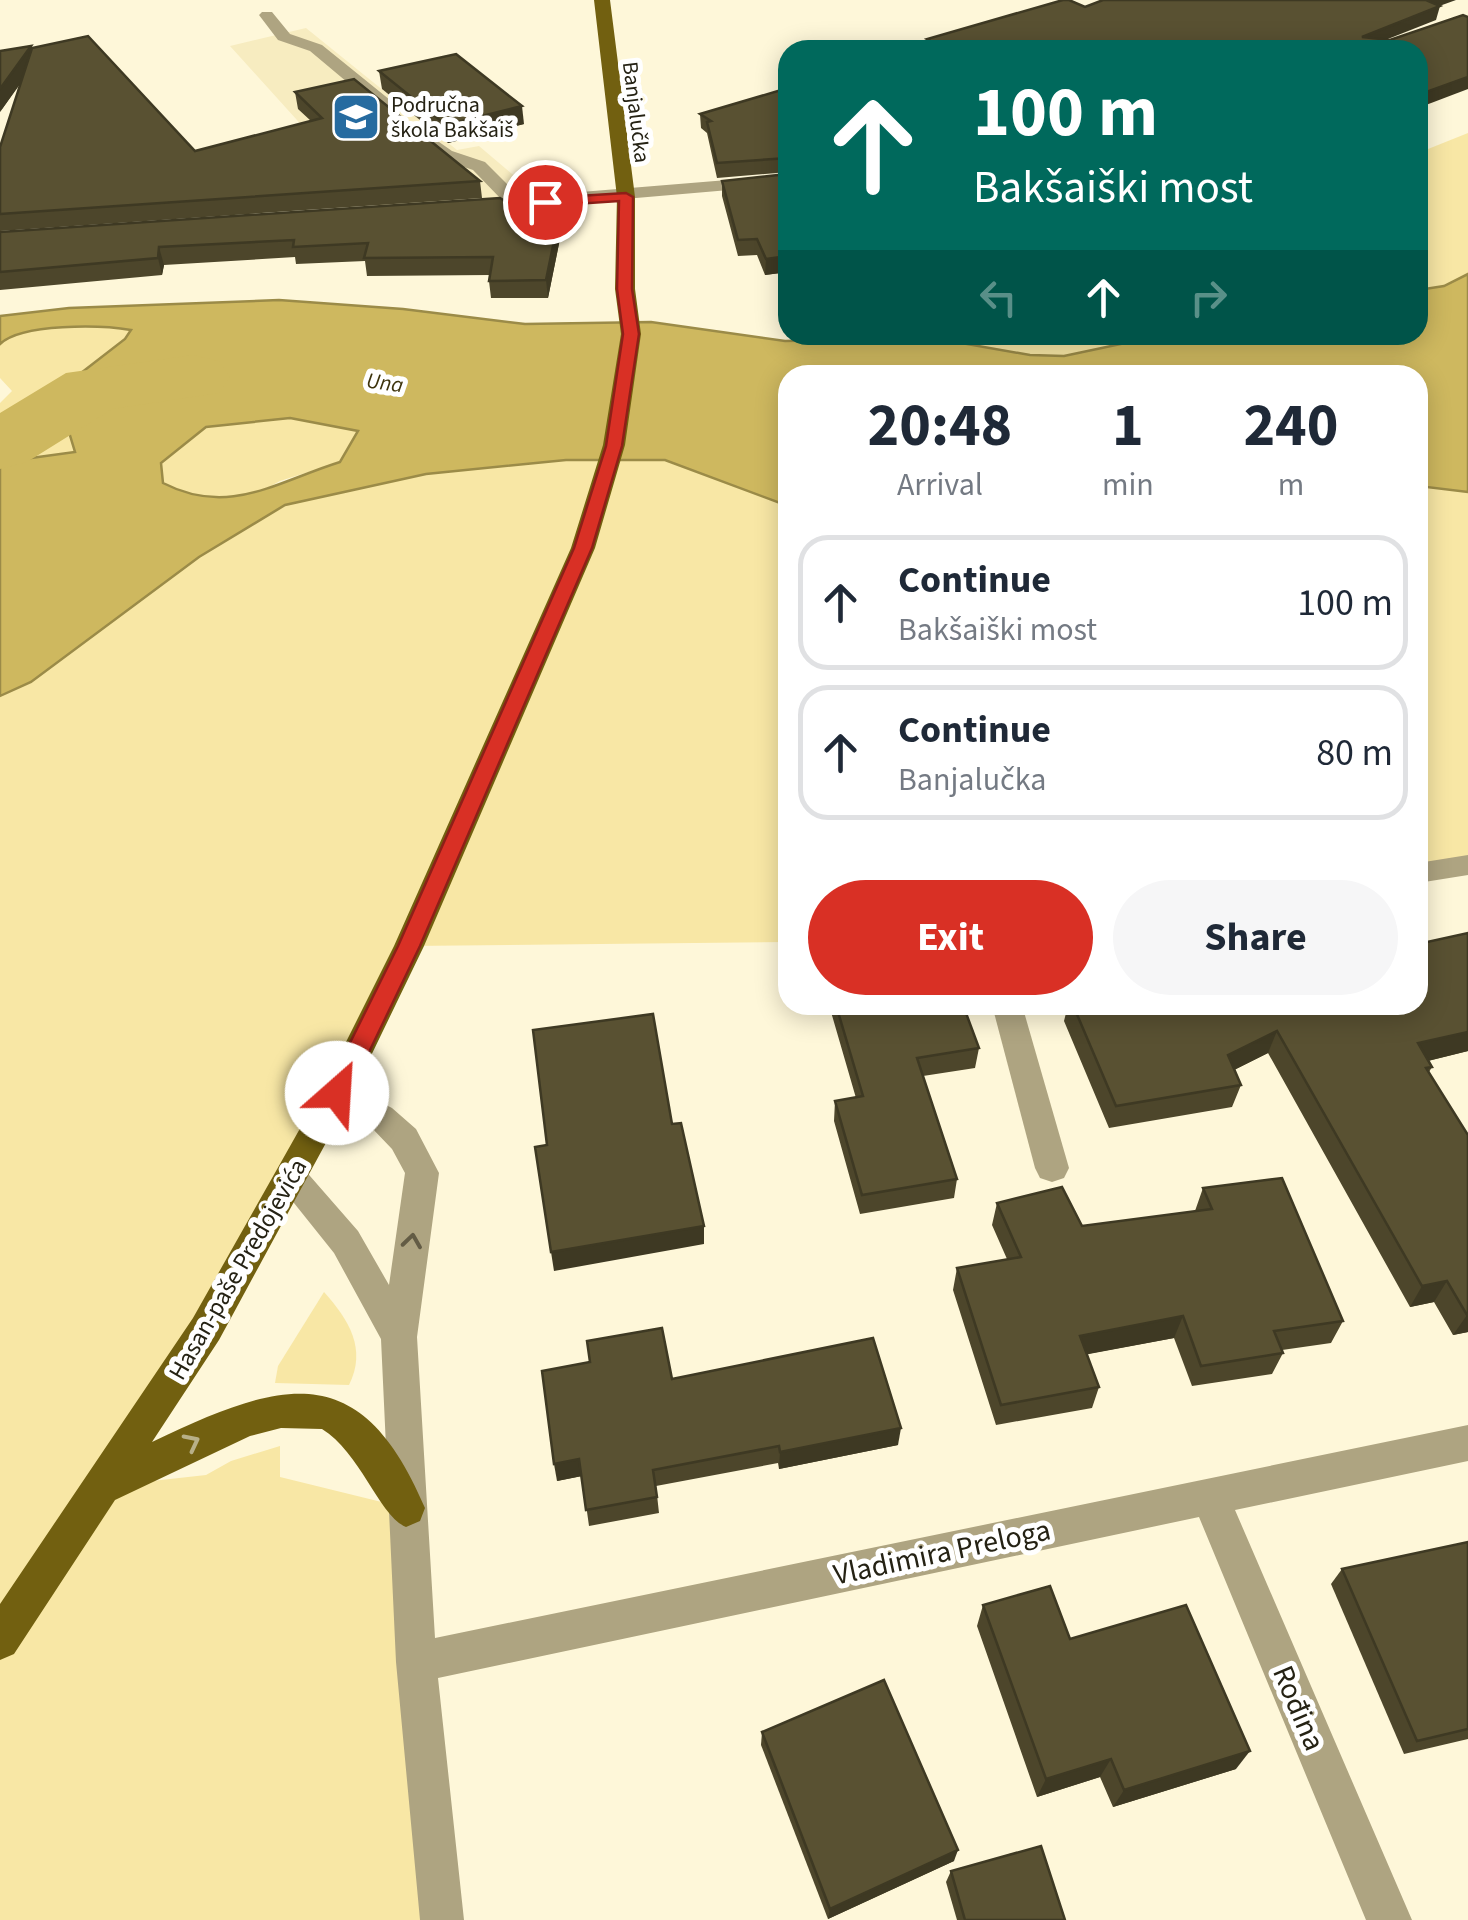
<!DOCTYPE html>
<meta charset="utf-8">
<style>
:root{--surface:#fff;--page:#f6f6f7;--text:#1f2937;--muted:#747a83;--line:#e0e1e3;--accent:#d93025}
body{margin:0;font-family:"Source Sans 3",sans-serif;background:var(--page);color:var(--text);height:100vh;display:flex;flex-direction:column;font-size:38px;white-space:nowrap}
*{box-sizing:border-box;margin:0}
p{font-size:32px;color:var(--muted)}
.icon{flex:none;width:55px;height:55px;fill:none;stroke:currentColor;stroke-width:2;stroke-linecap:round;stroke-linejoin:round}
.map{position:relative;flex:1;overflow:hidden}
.details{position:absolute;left:778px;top:365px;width:650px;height:650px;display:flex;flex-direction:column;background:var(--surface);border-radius:30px;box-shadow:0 5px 25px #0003}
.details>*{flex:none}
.top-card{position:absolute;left:778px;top:40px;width:650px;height:305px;border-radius:30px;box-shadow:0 5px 25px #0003;background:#00695c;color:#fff;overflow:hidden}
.pin{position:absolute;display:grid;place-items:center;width:85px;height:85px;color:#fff;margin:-42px;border:5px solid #fff;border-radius:50%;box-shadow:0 2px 10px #0007}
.me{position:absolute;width:110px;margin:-55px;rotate:26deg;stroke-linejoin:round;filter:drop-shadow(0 0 8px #0008)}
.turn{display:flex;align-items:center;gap:35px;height:210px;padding:0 30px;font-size:45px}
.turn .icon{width:130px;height:130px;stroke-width:2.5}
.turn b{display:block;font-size:70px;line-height:85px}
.lanes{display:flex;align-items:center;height:95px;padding:0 30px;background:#0003;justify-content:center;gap:50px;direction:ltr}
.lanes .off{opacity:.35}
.eta{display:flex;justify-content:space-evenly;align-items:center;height:170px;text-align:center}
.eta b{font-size:60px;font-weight:700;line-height:70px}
.cta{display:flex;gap:20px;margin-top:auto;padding:20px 30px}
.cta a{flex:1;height:115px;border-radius:60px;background:var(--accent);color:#fff;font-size:40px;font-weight:700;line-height:115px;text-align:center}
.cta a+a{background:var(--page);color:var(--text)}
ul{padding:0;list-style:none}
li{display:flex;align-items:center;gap:30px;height:135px;margin:0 20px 15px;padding:0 10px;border:5px solid var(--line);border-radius:30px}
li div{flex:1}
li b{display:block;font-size:38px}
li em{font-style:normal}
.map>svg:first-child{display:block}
.built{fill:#f7ecc0}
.green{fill:#f8e7a5}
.water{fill:#ceb85f;stroke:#9b8b48;stroke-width:2.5;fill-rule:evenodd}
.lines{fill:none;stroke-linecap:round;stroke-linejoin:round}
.river{fill:#ceb85f;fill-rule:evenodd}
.minor{fill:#aea481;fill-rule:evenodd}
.major{fill:#726010;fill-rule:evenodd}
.wall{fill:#4d462b}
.shaded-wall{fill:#3e3923}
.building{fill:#595132;stroke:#3e3923;stroke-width:2.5}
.oneway{stroke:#635c45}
.oneway2{stroke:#b8b088}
.route{fill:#d93025;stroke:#8d1f18;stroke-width:2.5}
.labels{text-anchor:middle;stroke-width:10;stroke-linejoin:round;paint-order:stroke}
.far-poi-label{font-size:22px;fill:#252214;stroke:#fff;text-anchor:start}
.far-street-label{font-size:22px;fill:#252214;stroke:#fff}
.far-water-label{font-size:22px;font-style:italic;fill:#3d330c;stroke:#fff}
.street-label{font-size:25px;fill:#252214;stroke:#fff}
.near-street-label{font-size:30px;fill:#252214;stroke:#fff}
</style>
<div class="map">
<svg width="1468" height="1920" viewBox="0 0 1468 1920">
<rect width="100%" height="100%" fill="#fef7d9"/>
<polygon class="built" points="306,28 457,150 479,146 545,202 381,213 230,46"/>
<g class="green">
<polygon points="1468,133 1468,274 1444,286 1418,290 1418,153"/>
<path d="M107,327l24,2 -6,10 -83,65 23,15 11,33 -45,6 -31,9v-31l4,-4 -4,-2v-27l12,-12 -12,-13v-34c20,-19 79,-17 107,-17z"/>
<polygon points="941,335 1163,335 1064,356 1030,355 933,338"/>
<polygon points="290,418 359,431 340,462 280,481 253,496 190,497 163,483 161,463 206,427"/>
<polygon points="566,460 665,460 780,503 787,502 787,942 409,946 107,1486 206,1475 231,1461 280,1446 280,1477 406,1508 442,1920 0,1920 0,696 31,682 199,557 285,505 426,474"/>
<polygon points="1418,486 1468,492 1468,865 1418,873"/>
<path d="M324,1292c25,28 43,57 25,93l-74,-2 3,-17z"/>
</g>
<path class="water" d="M1468,274v218l-50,-6v-111h-630l-1,127 -7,1 -115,-43h-99l-140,14 -141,31 -86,52 -168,125 -31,14v-229l31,-9 44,-6 -10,-33 -24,-15 84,-65 6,-9c-30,-5 -109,-7 -131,14v-28l69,-8 210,-8 124,9 122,15 126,-2 134,19 148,-3 97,17 34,1 99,-21h255v-45l26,-4zM290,418l68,13 -18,31c-64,20 -111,55 -177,21l-2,-20 45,-36z"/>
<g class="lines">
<polygon class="river" points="193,355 219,361 230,377 219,393 112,409 27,462 0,469 0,413 66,373"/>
<g class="minor">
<polygon points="262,12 272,12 290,34 322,45 390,100 390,108 378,108 310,51 278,40 259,15"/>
<polygon points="419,128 452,151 485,162 520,197 788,175 788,185 507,209 501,208 498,204 502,200 473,170 440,159 413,137 413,129"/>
<polygon points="1468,855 1468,875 1418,883 1418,863"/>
<polygon points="992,1005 1022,1005 1069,1168 1064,1178 1052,1182 1040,1178 1035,1168"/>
<polygon points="337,1080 392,1108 416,1129 439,1173 417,1337 435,1638 1468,1425 1468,1461 1235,1510 1412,1920 1366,1920 1199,1517 438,1678 464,1920 420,1920 396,1662 381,1339 334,1253 274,1178 279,1168 291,1164 303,1168 358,1231 389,1285 405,1173 392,1149 370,1126 326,1102 321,1093 326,1084"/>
</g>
<path class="major" d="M594,0h16l25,197v92l6,45 -16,111 -30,103 -171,398 -71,147 -134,247 -67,102c128,-61 208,-88 273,66l-5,13 -14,6c-27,-11 -45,-74 -84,-98l-41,-1 -31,8 -135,64 -101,154 -14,6v-56l193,-286 131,-232 70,-140 177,-398 32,-103 18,-111 -6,-45 2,-92z"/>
</g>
<g class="wall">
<polygon points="32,49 195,151 311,121 298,109 295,92 480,181 482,198 0,231 0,147 21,82 0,112"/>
<polygon points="379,71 524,124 448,143 382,89"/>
<polygon points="788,88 788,172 717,178 707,133 701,128 700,114"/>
<polygon points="788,174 788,272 765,275 757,255 738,256 722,196 722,181"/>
<polygon points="505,201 562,202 564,219 548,298 491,298 489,281 490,275 367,276 365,261 296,264 295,257 164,265 162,275 0,290 0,232"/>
<polygon points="1468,933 1468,1051 1428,1061 1432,1067 1429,1072 1468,1135 1468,1332 1453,1335 1434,1302 1410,1307 1268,1053 1234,1070 1241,1085 1232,1107 1109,1128 1064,1021 1068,1005 1418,1005"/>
<polygon points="829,1005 963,1005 979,1048 975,1068 923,1076 957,1179 954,1198 860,1214 834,1121 835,1101 856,1098"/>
<polygon points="1203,1188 1343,1321 1331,1343 1282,1350 1283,1353 1272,1374 1192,1386 1174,1338 1087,1354 1099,1387 1092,1408 996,1425 953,1290 957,1268 1007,1259 992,1225 997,1203 1082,1226 1195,1211"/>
<polygon points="672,1379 898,1445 779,1469 778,1463 656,1486 659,1513 589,1526 582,1476 557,1481"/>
<polygon points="1468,1542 1468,1739 1404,1754 1331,1584 1342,1569"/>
<polygon points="983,1605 1070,1639 1236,1769 1113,1807 1100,1777 1037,1797 977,1626"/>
<polygon points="762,1732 954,1861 828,1919 761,1745"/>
<polygon points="951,1871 1065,1920 957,1920 946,1882"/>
</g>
<g class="shaded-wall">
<polygon points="1424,0 1456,0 1420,13"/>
<polygon points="1440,6 1436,20 1360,50 1362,37"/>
<polygon points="31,46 36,62 0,112 0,89"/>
<polygon points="1468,77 1468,89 1418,108 1418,95"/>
<polygon points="522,106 524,124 448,143 446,125"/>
<polygon points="562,202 564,219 548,298 546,280"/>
<polygon points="159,247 164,265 162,275 158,258"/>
<polygon points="788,256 788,272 765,275 766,259"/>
<polygon points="1277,1031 1268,1053 1220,1077 1228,1055"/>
<polygon points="1468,1032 1468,1051 1407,1066 1418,1043"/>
<polygon points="704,1226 704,1244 554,1271 551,1252"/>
<polygon points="1447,1281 1434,1302 1410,1307 1422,1286"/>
<polygon points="1467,1315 1468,1315 1468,1332 1453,1335"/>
<polygon points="1183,1316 1174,1338 1073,1357 1080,1336"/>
<polygon points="901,1428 898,1445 779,1469 780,1452"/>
<polygon points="579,1459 582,1476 557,1481 554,1464"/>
<polygon points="1250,1751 1236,1769 1113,1807 1124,1790"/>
<polygon points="1111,1759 1100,1777 1037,1797 1046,1779"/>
<polygon points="958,1850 954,1861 828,1919 830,1909"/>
</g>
<g class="building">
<polygon points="1063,0 1069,0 1085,7 1103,0 1426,0 1440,6 1362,37 1390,40 1463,15 1468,17 1468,77 1418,95 1418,50 916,50 936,44 927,39"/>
<polygon points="88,36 195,151 322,118 295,92 354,79 480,181 0,214 0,147 32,48"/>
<polygon points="31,46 0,89 0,51"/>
<polygon points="456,54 522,106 446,125 379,71"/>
<polygon points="788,88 788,158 717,163 707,122 711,121 700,114"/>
<polygon points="788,174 788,256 766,259 757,239 738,240 722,181"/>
<polygon points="500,198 505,201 562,202 546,280 489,281 493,257 364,258 368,243 293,247 294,240 159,247 158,258 0,272 0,232"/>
<polygon points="1468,933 1468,1032 1418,1043 1432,1067 1426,1068 1468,1135 1468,1315 1467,1315 1447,1281 1422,1286 1277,1031 1228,1055 1241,1085 1116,1106 1073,1005 1418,1005 1418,944"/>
<polygon points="836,1005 963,1005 979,1048 917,1058 957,1179 862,1195 835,1101 863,1096"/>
<polygon points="653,1014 672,1124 681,1123 704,1226 551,1252 535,1147 547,1145 533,1030"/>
<polygon points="1282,1178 1343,1321 1274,1331 1283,1353 1201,1366 1183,1316 1080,1336 1099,1387 1001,1405 957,1268 1021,1257 997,1203 1062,1187 1082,1226 1212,1209 1203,1188"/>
<polygon points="662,1328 672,1379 873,1338 901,1428 780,1452 779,1446 653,1470 657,1497 586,1510 579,1459 554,1464 542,1371 590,1362 587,1341"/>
<polygon points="1468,1542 1468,1729 1417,1741 1342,1569"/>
<polygon points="1050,1586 1070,1639 1186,1605 1250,1751 1124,1790 1111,1759 1046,1779 983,1605"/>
<polygon points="884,1680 958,1850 830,1909 762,1732"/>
<polygon points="1041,1846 1065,1920 965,1920 951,1871"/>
</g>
<defs><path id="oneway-chevron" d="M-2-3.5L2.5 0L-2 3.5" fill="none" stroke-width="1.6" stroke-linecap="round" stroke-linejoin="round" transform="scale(2.5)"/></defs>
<use class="oneway" href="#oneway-chevron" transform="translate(412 1241) rotate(-82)"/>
<use class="oneway2" href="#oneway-chevron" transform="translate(192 1442) rotate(-27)"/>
<polygon class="route" points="626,193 633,197 632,289 639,334 622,446 592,548 420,946 346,1100 328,1100 325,1093 398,946 574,548 606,446 623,334 617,289 619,201 545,206 538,202 545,198"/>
<defs>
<g id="school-square" transform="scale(2.5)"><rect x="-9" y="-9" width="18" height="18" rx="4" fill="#266ba0" stroke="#fff"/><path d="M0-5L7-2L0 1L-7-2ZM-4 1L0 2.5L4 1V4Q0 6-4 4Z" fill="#fff"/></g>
</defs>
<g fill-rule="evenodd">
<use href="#school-square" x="356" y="117"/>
</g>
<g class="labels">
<g class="far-poi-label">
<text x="391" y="112">Područna<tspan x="391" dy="25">škola Bakšaiš</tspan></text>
</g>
<g class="far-street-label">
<text transform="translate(637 112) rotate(83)" y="8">Banjalučka</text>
</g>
<g class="far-water-label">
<text transform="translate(385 382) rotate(8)" y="8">Una</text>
</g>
<g class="street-label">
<text transform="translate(237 1269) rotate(-60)" y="9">Hasan-paše Predojevića</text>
</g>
<g class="near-street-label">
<text transform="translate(942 1552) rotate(-12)" y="10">Vladimira Preloga</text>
<text transform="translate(1299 1708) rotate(67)" y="10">Rođina</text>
</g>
</g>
</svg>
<div class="pin" style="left:545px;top:202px;background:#d93025"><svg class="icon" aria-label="arrive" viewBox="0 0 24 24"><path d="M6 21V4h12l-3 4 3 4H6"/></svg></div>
<svg class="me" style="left:337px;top:1093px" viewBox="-20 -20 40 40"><circle r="19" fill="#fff"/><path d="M0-13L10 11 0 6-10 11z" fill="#d93025"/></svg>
<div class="top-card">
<div class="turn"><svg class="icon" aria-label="ahead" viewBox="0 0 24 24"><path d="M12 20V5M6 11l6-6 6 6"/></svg><div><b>100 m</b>Bakšaiški most</div></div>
<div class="lanes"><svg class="icon off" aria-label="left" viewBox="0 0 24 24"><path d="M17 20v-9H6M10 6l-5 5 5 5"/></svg><svg class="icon" aria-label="ahead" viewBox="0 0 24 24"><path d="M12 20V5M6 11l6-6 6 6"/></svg><svg class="icon off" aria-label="right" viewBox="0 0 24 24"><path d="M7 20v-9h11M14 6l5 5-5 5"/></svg></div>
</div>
<section class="details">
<div class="eta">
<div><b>20:48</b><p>Arrival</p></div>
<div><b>1</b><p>min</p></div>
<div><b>240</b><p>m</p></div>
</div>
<ul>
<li><svg class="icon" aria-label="ahead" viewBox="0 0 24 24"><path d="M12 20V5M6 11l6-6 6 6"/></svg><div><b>Continue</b><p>Bakšaiški most</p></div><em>100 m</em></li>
<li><svg class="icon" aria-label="ahead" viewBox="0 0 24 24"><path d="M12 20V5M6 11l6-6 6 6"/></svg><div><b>Continue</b><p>Banjalučka</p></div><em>80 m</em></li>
</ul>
<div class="cta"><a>Exit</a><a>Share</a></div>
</section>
</div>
